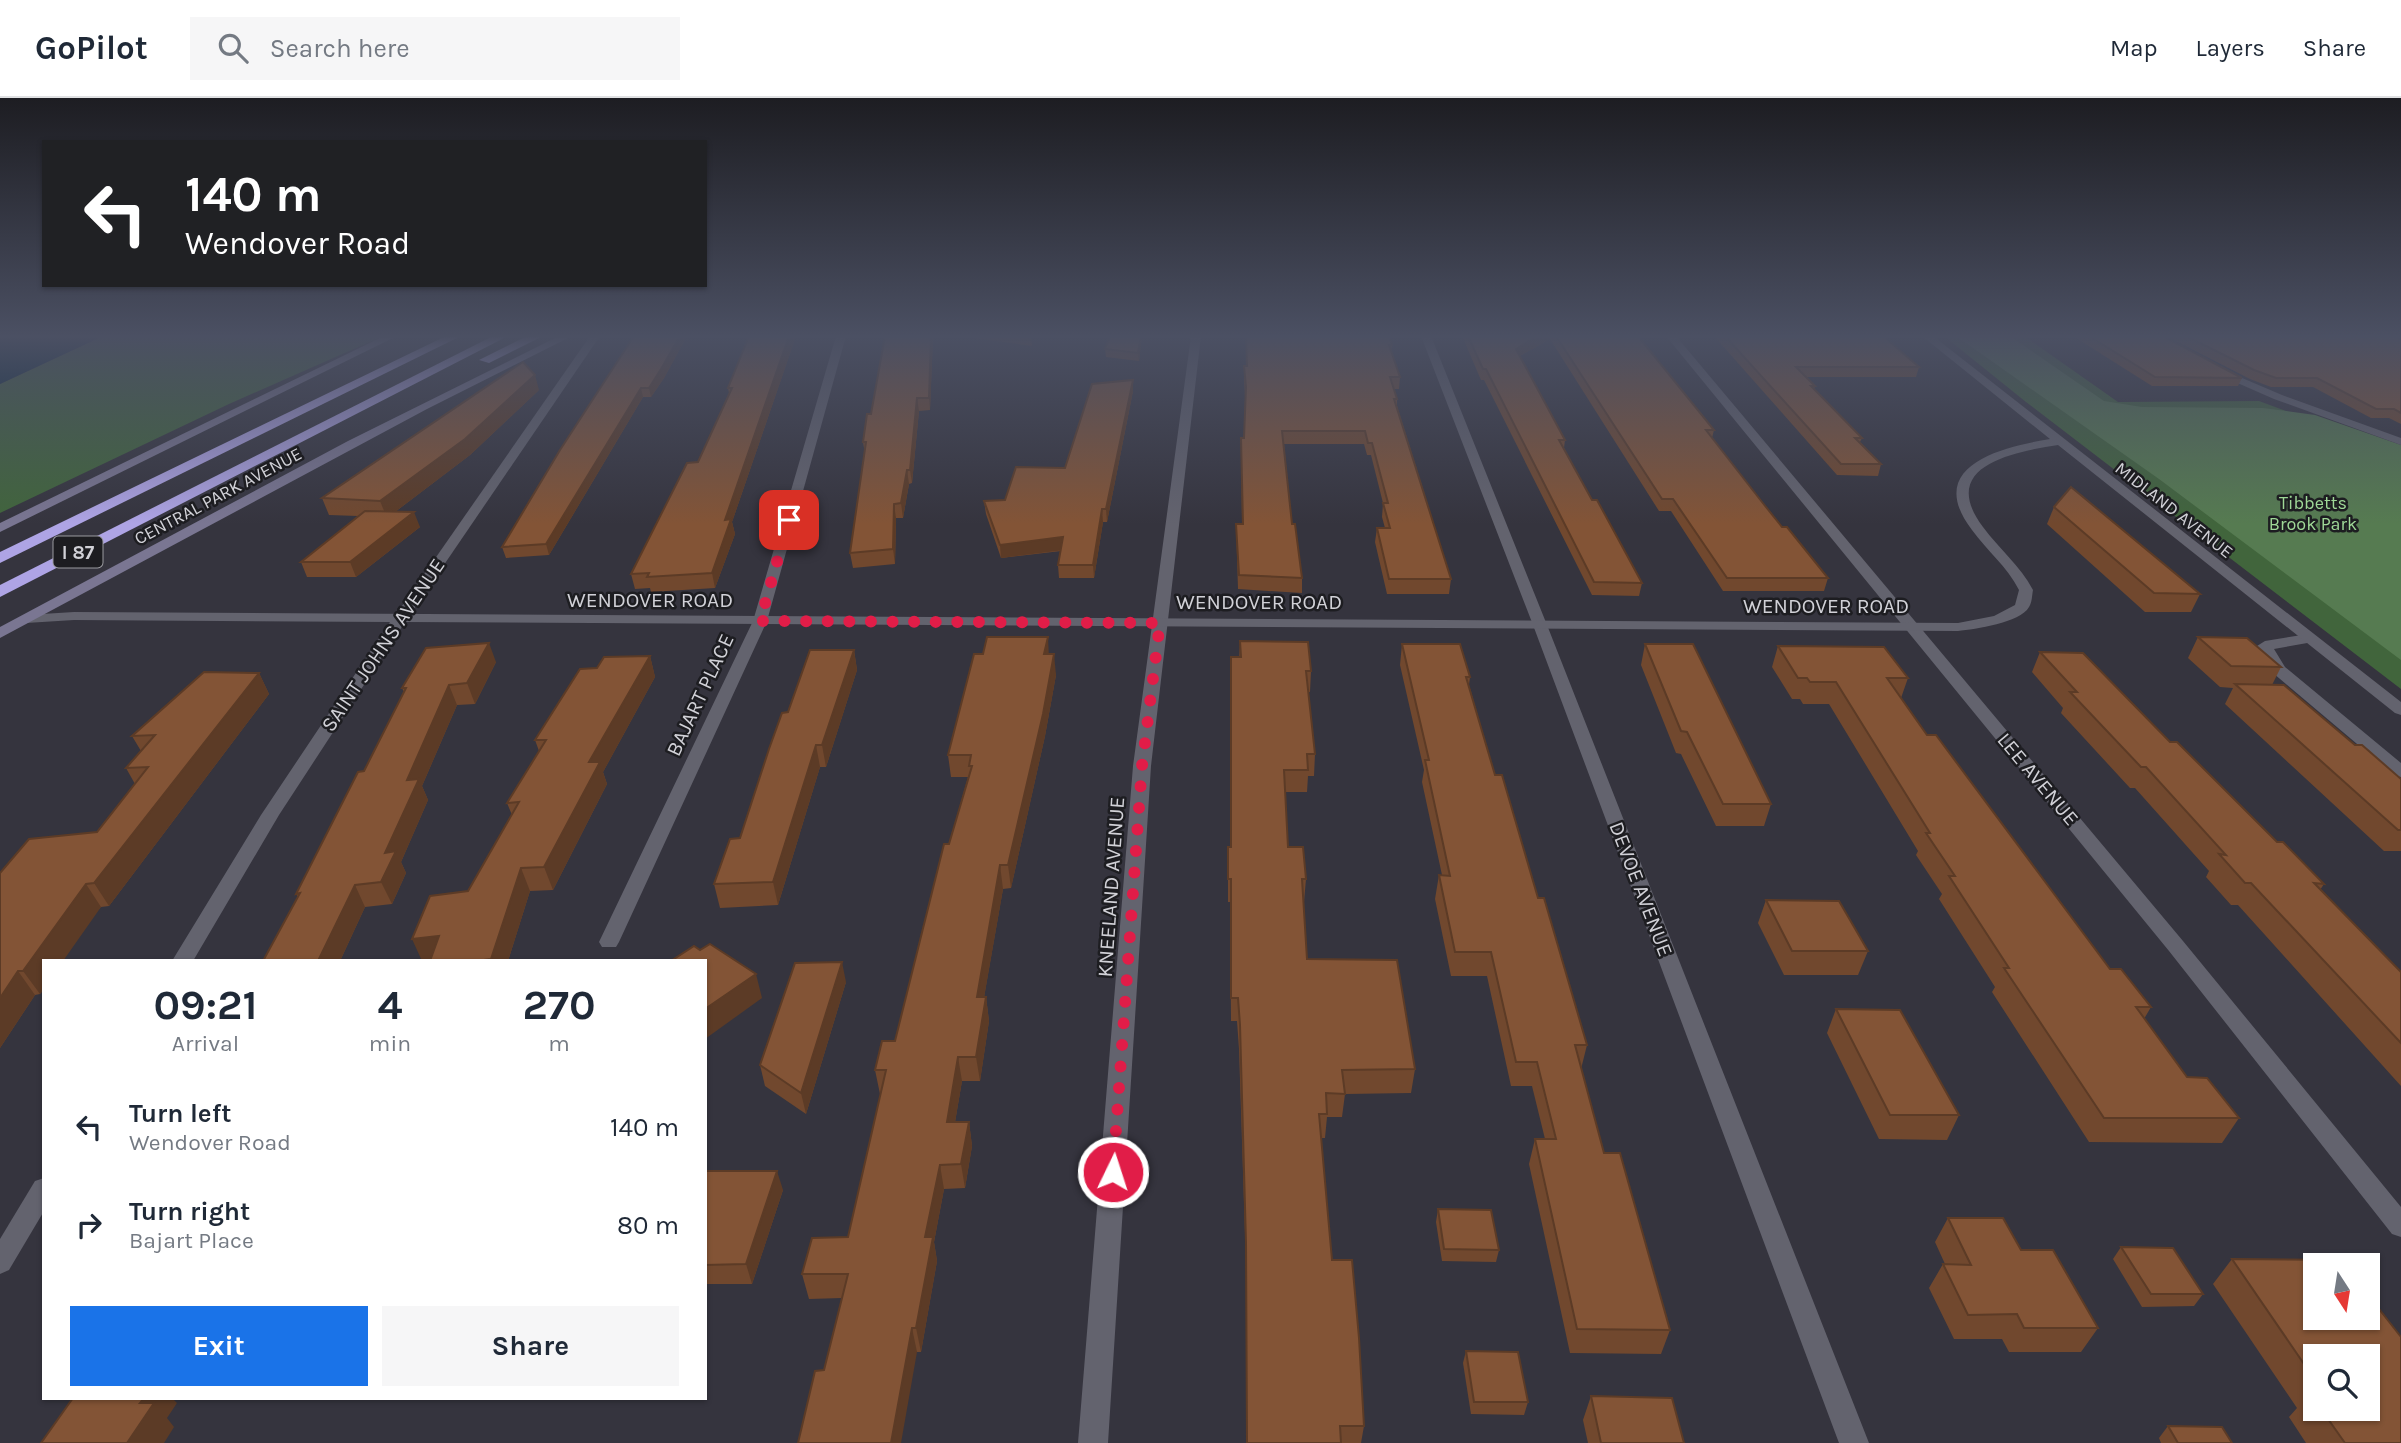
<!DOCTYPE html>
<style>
:root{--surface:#fff;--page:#f6f6f7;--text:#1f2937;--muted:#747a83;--line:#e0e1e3;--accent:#1a73e8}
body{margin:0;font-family:Karla,sans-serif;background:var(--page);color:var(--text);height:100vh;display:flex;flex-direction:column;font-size:26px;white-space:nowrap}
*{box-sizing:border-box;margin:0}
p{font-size:23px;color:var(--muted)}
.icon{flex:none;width:38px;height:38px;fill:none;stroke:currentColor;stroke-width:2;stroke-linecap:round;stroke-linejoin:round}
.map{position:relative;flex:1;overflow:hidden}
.sheet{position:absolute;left:42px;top:861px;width:665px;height:441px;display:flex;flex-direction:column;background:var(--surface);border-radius:0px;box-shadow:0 2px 5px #0004}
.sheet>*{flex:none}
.banner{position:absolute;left:42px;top:42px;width:665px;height:147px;border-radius:0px;box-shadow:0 2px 5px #0004;background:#202124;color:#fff;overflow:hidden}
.needle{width:46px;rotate:168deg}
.buttons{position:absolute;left:2303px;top:1155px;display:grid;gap:14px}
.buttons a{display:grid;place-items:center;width:77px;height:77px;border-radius:0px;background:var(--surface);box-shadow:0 2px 5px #0004;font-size:35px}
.pin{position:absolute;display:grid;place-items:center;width:60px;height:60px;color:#fff;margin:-30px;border-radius:14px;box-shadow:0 4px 10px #0006}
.me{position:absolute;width:77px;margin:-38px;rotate:4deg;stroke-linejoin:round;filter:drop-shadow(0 0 5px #0008)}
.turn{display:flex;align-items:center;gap:24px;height:147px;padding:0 28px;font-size:32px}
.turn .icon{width:91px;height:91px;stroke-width:2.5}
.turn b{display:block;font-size:49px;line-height:60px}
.eta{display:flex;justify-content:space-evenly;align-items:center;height:119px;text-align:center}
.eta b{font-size:42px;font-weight:700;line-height:49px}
.button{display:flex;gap:14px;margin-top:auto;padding:14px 28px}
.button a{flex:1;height:80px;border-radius:0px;background:var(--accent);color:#fff;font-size:28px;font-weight:700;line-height:80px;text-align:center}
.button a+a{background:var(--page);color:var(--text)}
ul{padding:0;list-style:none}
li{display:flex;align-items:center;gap:21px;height:98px;padding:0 28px}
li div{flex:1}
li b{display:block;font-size:26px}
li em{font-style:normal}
header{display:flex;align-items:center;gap:42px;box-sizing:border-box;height:98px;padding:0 35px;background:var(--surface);border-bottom:2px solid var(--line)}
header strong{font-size:33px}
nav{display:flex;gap:38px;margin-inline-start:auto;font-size:24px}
.search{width:490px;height:63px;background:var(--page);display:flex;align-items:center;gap:18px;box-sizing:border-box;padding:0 24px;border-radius:0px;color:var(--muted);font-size:26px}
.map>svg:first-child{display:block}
.green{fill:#41653c}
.forest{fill:#567b51}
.water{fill:#00243c}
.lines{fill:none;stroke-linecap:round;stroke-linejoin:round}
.minor{fill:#63636e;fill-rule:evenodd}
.tertiary{fill:#63636e;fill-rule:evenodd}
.secondary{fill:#7a7692;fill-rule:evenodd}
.motorway{fill:#aea4e5;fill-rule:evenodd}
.wall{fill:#71482e;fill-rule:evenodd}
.shaded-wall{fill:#5c3b26}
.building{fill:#835436;stroke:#5c3b26;stroke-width:2}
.route{stroke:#e11d48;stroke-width:12;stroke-dasharray:0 21.6}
.labels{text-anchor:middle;stroke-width:5;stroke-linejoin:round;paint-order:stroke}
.far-street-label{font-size:18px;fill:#d1d1d7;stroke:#1d1d21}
.far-park-label{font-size:18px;fill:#9fd897;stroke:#1d1d21}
.shield{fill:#1d1d21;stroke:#9b9ba0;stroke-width:2}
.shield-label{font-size:19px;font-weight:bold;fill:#d1d1d7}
.street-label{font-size:21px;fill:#d1d1d7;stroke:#1d1d21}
</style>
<header>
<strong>GoPilot</strong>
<div class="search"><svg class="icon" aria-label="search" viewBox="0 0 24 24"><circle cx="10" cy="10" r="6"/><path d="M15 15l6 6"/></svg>Search here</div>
<nav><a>Map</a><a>Layers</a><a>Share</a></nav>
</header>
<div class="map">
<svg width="2401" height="1345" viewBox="0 0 2401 1345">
<rect width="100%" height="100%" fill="#35343e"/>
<g class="green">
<polygon points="103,238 383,238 229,306 0,415 0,286"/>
<polygon points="1944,238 2024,238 2118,304 2259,303 2401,356 2401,591 2026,304"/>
</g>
<polygon class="forest" points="1956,238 2010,238 2104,303 2142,309 2263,310 2315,317 2401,347 2401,562 2159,381"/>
<polygon class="water" points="0,238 103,238 0,286"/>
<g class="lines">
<g class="minor">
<polygon points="590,238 600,238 405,524 395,524 393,521"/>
<polygon points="836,238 846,238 767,523 619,844 616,849 602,849 599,844 753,523"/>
<polygon points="1191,238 1201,238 1151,668 1108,1345 1078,1345 1133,668"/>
<polygon points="1421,238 1431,238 1547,527 1869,1345 1839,1345 1533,527"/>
<polygon points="1666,238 1676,238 2183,843 2401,1109 2401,1139 2392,1136 2169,853"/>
<polygon points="2221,271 2282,297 2401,340 2401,347 2274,301 2217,276 2216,274"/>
<polygon points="2308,536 2316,541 2313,544 2274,551 2285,569 2401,665 2401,679 2395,678 2273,575 2257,548 2265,543"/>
</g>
<g class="tertiary">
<path d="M1922,238h11l468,366v13l-6,-2 -337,-268c-45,7 -121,21 -75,82 16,22 37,38 50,63 -1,5 -1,13 -4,17 -9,16 -54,22 -71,24l-1553,-9 -126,193 -86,146h-21l89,-146 129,-193 -316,-2 -48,3 -7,-4 7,-4 48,-3 1884,11 36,-7 21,-11 4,-15c-12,-24 -32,-39 -47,-60 -49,-64 29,-83 78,-91z"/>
<polygon points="44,1080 44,1113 9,1172 0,1176 0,1141 35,1083"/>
</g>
<g class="secondary">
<polygon points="384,238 397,238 0,434 0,425"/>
<polygon points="559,238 572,238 427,311 0,540 0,529 348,343"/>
</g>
<g class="motorway">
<polygon points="446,238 461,238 0,465 0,454"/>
<polygon points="493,238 508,238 0,499 0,487"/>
<polygon points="527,238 543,238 489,265 479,262"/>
</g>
</g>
<g class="wall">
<polygon points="634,238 687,238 664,280 651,299 643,299 549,457 506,460 502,449"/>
<polygon points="749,238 796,238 732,424 735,436 715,490 651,494 650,490 635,491 631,476 698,364 729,295 728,290"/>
<polygon points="885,238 933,238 930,312 919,313 912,385 909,386 903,420 896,420 895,466 853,470 850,455 865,356 863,344 871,316"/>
<polygon points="959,238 1031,238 1032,248"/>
<polygon points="1110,238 1142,238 1139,263 1106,259 1105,251"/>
<polygon points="1246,238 1389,238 1392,247 1391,255 1400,279 1399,291 1394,291 1397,301 1397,308 1451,481 1449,496 1387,496 1375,444 1377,430 1385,430 1382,419 1383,405 1371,357 1367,357 1364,346 1284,346 1292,426 1302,480 1302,495 1238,491 1236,426 1242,426 1241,353 1244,340 1245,299 1244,280 1244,268 1247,268"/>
<polygon points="1462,238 1638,238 1714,332 1712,340 1782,429 1828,480 1824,493 1723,493 1671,413 1659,413 1550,241 1520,258 1565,342 1564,350 1592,402 1642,485 1639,498 1592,497 1484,282 1481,282"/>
<polygon points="1714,238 1883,238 1919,269 1916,279 1806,279 1815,288 1814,291 1862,340 1860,344 1881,366 1878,378 1837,377"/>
<polygon points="2073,238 2163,238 2242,280 2238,288 2152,288"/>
<polygon points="2166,238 2394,238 2401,241 2401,326 2389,320 2371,320 2313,289 2271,289 2250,281"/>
<polygon points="1133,282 1133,293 1107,424 1103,424 1094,480 1059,480 1058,467 1061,453 1001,460 986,416 984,403 1005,402 1065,370"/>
<polygon points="539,292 470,357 395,414 420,429 356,479 307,479 301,464 358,418 329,417 322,400"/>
<polygon points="2054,409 2200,496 2191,514 2145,514 2047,426"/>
<polygon points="2198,539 2281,569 2272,587 2401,681 2401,753 2384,753 2225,606 2233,590 2220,589 2188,560"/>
<polygon points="1240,543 1311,573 1310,594 1308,594 1315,656 1314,678 1308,678 1307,694 1285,694 1288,749 1306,781 1304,804 1303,804 1307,861 1415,971 1411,995 1345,996 1342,1019 1327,1019 1325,1040 1321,1040 1332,1162 1364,1328 1361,1345 1246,1345 1246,1168 1239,951 1237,923 1231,923 1230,804 1228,804 1228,749 1230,749"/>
<polygon points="1402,546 1470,579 1469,587 1495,677 1587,947 1581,971 1604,1055 1670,1232 1661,1256 1570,1255 1529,1066 1535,1041 1545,1041 1532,988 1511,988 1487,878 1451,878 1435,801 1439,777 1442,777 1422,684 1424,672 1400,567"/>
<polygon points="1645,546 1771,706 1764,728 1716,728 1681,656 1676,655 1641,567"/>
<polygon points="1778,548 1908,580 1901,600 1927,637 2110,871 2151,909 2144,921 2187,979 2239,1020 2222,1045 2089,1044 1992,894 1995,889 1939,801 1942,796 1916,757 1918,753 1829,606 1803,606 1800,601 1792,601 1772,569"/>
<polygon points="854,552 857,572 826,669 820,669 778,807 720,810 714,786 740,740 788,614"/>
<polygon points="2040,554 2170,644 2277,744 2324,786 2320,792 2401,874 2401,988 2238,807 2231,807 2206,779 2209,773 2135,690 2130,690 2061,615 2063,610 2032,574"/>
<polygon points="1049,556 1056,577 1045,638 1011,790 1003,791 984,899 986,899 989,923 980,983 962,983 955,1024 969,1024 972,1048 965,1090 944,1091 934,1144 937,1163 921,1254 917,1254 842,1200 809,1201 802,1176 848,1139 881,996 880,996 875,972 895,943 949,746 968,679 951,679 948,657"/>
<polygon points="650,558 655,579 603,674 607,686 553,792 530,793 508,863 422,863 468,793 512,717 507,705 539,653 535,642 597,570"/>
<polygon points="496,564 475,606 457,607 422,688 428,702 401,764 406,775 392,806 365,809 340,863 263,863 298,799 296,796 364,673 404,594 402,590"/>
<polygon points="259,575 269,596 109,808 101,809 44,863 44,891 40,896 35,897 0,950 0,775 97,734 135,686 126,670 141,653 132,638"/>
<polygon points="1766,802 1868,853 1858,877 1784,877 1758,825"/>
<polygon points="846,884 806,1016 765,988 760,967"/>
<polygon points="1836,911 1959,1017 1947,1042 1879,1041 1827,935"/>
<polygon points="705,1073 783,1092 752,1186 705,1186"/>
<polygon points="1438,1111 1499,1152 1496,1164 1442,1163 1436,1124"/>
<polygon points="1948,1120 2021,1152 2098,1230 2081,1254 2009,1254 2002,1241 1954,1241 1929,1190 1943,1166 1945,1166 1935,1144"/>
<polygon points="2121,1149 2203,1196 2194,1208 2142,1209 2113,1161"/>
<path d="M2232,1161l169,184h-95l-17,-26 8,-9 -84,-124zM2315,1258l53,53h-53z"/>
<polygon points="1466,1253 1528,1304 1524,1317 1471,1316 1463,1265"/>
<polygon points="1591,1298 1684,1345 1588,1345 1583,1322"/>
<polygon points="2168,1328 2232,1345 2161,1345 2159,1340"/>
</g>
<g class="shaded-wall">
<polygon points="680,238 687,238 664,280 651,299 649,290"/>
<polygon points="789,238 796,238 732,424 735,436 715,490 712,475 725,422"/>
<polygon points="931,238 933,238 930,312 929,300"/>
<polygon points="1141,238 1142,238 1139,263 1138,255"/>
<polygon points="1538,238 1550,238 1550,241 1514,261 1516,251"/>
<polygon points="535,277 539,292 470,357 387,420 380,403"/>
<polygon points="1133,282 1133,293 1107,424 1106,411"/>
<polygon points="641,290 643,299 549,457 546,446"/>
<polygon points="917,300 919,313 912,385 910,372"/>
<polygon points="907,372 909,386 903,420 901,405"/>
<polygon points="894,406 896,420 895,466 893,451"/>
<polygon points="1102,411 1103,424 1094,480 1093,467"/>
<polygon points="414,414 420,429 356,479 350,464"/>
<polygon points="1063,439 1064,452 1001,460 1000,447"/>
<polygon points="1048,539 1049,560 1044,556"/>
<polygon points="489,545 496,564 475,606 467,585"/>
<polygon points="854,552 857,572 826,669 822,647"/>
<polygon points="1054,556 1056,577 1045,638 1011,790 1008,767"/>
<polygon points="650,558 655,579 603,674 607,686 553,792 544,769 589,664"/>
<polygon points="259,575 269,596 109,808 94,785"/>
<polygon points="449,587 457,607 422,688 428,702 401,764 406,775 392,806 381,784 385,755 407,682"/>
<polygon points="816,647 820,669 778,807 773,784"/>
<polygon points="1000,767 1003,791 980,923 977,899"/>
<polygon points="521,770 530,793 508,863 492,863 491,861"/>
<polygon points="86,786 101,809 63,863 44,863 44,891 40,896 23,873"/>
<polygon points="355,787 365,809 340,863 318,863"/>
<polygon points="439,838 441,863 422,863 412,841"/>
<polygon points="842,864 846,884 806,1016 801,995"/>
<polygon points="18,873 35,897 0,950 0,900"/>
<polygon points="756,876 762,900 705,941 705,911"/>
<polygon points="986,899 989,923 980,983 976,959"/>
<polygon points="958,959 962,983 951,1048 947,1024"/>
<polygon points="969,1024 972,1048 965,1090 961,1066"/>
<polygon points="940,1067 944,1091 934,1144 937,1163 921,1254 916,1230 925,1139"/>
<polygon points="777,1073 783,1092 752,1186 746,1166"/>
<polygon points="912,1230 917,1254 901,1345 891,1345"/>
<polygon points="144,1300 172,1300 177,1305 167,1320 174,1329 164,1345 127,1345 140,1305"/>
</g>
<g class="building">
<polygon points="634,238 680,238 661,271 649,290 641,290 546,446 502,449 560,352"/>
<polygon points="749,238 789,238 725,422 731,421 712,475 647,479 649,475 631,476 687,365 698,364 732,290 728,290"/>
<polygon points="885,238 931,238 929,300 917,300 910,372 907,372 901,405 894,406 893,451 850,455 866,344 863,344 867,316 871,316"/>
<polygon points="1110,238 1141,238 1138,255 1105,251"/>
<polygon points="1246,238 1389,238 1392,247 1389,247 1400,279 1390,279 1397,301 1394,301 1451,481 1389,481 1377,430 1390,430 1383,405 1388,405 1372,345 1368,345 1365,333 1282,333 1292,426 1295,426 1302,480 1239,477 1236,426 1243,426 1241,340 1244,340 1246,289 1244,268 1247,268"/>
<polygon points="1468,238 1538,238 1516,251 1565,342 1559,342 1592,402 1597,402 1642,485 1594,484 1486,271 1483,271"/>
<polygon points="1556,238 1638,238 1714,332 1706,332 1762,404 1782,429 1787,429 1828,480 1727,480 1673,401 1662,401"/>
<polygon points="1725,238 1883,238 1919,269 1796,269 1815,288 1811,288 1862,340 1855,340 1881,366 1841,366"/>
<polygon points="2089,238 2163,238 2242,280 2155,279"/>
<polygon points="2186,238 2394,238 2401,241 2401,315 2394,311 2376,311 2317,280 2276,280 2254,272"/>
<polygon points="523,264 535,277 465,341 380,403 322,400"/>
<polygon points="1133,282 1106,411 1102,411 1093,467 1058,467 1063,439 1000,447 984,403 1005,402 1016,369 1065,370 1092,286"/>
<polygon points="2071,389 2200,496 2154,495 2054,409"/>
<polygon points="365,413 414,414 350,464 301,464"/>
<polygon points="987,539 1048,539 1044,556 1054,556 1043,616 1008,767 1000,767 977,899 986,899 976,959 958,959 947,1024 969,1024 961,1066 940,1067 925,1139 933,1139 916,1230 912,1230 891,1345 798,1345 815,1273 824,1272 848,1176 802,1176 812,1140 848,1139 886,972 875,972 882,943 895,943 944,746 949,746 972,668 969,668 971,657 948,657 974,556 983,556"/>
<polygon points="2198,539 2247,540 2281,569 2231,568"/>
<polygon points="1240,543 1308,544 1311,573 1306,573 1315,656 1307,656 1308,672 1284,672 1288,749 1303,749 1306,781 1302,781 1307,861 1397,862 1415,971 1342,972 1345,996 1326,995 1327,1016 1319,1016 1332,1162 1352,1162 1359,1240 1364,1328 1340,1328 1341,1345 1247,1345 1246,1145 1240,927 1238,900 1231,900 1231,781 1228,781 1228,749 1231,749 1231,559 1241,559"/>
<polygon points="489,545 467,585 449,587 407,682 419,681 385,755 396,753 381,784 355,787 318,863 263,863 300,795 296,796 358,674 364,673 406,590 402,590 426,550"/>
<polygon points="1402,546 1460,546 1470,579 1466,579 1495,677 1502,677 1538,800 1544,800 1587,947 1575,947 1604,1055 1620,1055 1670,1232 1577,1231 1535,1041 1556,1041 1537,964 1516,964 1491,854 1455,854 1439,777 1450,778 1425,662 1429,662"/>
<polygon points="1645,546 1693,546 1771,706 1723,706 1687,634 1681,633"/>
<polygon points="1778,548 1884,549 1908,580 1887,580 1927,637 1936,637 2110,871 2121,871 2151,909 2136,909 2187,979 2207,980 2239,1020 2104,1020 2004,870 2009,870 1949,778 1955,778 1926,735 1930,735 1836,584 1810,584 1807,580 1798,580"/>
<polygon points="810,552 854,552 822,647 816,647 773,784 714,786 730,741 740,740 769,651 782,615 788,614"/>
<polygon points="2040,554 2083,555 2170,644 2177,644 2277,744 2283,744 2324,786 2314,785 2401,874 2401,945 2251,785 2245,785 2219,756 2226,757 2146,669 2141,669 2070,594 2077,594"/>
<polygon points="650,558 589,664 600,664 544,769 521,770 491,861 476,863 430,863 439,838 412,841 430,798 468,793 519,704 507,705 546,642 535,642 580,571 597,570 604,559"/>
<polygon points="204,574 259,575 94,785 86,786 23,873 18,873 0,900 0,775 29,741 97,734 148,669 126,670 155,637 132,638"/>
<polygon points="2235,586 2284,587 2355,647 2362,647 2401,681 2401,732 2398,732"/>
<polygon points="1766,802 1839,803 1868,853 1792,853"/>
<polygon points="710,846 756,876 705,911 705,863 671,863 694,848 700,852"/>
<polygon points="842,864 801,995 760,967 795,865"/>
<polygon points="1836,911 1900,912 1959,1017 1890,1017"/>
<polygon points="705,1073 777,1073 746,1166 705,1167"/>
<polygon points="1438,1111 1491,1112 1499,1152 1444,1151"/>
<polygon points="1948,1120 2003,1120 2021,1152 2053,1152 2098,1230 2024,1230 2017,1216 1968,1217 1943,1166 1971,1167"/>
<polygon points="2121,1149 2173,1150 2203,1196 2151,1196"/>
<polygon points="2232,1161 2340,1162 2344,1167 2315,1167 2315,1220 2368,1220 2368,1197 2401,1239 2401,1345 2345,1345 2321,1311 2368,1311 2368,1258 2315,1258 2315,1282"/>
<polygon points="1466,1253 1518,1254 1528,1304 1474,1304"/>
<polygon points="2311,1295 2315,1295 2315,1302"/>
<polygon points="1591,1298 1672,1300 1684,1345 1601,1345"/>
<polygon points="73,1300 144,1300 140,1305 154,1305 127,1345 41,1345"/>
<polygon points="2168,1328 2222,1329 2232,1345 2178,1345"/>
</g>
<linearGradient id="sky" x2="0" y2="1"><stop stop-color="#1d1d22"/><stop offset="0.56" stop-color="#4b5063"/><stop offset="1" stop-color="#4b5063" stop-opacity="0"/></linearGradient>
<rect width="2401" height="426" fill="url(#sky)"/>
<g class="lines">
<polyline class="route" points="789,422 760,523 1160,525 1142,668 1113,1074"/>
</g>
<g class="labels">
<g class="far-street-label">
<text transform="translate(218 398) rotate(-28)" y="6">CENTRAL PARK AVENUE</text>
<text transform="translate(2174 412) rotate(38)" y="6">MIDLAND AVENUE</text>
</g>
<g class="far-park-label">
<text x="2313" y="411">Tibbetts<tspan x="2313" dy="21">Brook Park</tspan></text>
</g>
<rect class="shield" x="53.5" y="438.5" width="49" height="31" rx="5"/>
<g class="shield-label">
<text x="78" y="461">I 87</text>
</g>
<g class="street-label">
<text x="650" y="509">WENDOVER ROAD</text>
<text x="1259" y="511">WENDOVER ROAD</text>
<text x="1826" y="515">WENDOVER ROAD</text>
<text transform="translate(383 547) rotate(-56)" y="7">SAINT JOHNS AVENUE</text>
<text transform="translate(700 597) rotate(-65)" y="7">BAJART PLACE</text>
<text transform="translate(2038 681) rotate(50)" y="7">LEE AVENUE</text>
<text transform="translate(1111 789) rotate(-86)" y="7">KNEELAND AVENUE</text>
<text transform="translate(1641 791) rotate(69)" y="7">DEVOE AVENUE</text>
</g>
</g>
</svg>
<div class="buttons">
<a><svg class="needle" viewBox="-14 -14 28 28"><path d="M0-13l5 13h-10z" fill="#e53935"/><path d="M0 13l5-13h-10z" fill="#747a83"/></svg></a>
<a><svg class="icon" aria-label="search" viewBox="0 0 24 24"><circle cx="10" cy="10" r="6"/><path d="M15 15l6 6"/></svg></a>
</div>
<div class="pin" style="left:789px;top:422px;background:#d93025"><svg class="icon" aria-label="arrive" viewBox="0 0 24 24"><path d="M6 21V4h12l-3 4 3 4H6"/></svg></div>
<svg class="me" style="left:1113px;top:1074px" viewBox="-20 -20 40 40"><circle r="17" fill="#e11d48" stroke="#fff" stroke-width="3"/><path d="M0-11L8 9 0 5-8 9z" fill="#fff"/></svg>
<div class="banner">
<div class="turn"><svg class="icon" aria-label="left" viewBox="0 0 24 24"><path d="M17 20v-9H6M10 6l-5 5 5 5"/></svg><div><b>140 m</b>Wendover Road</div></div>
</div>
<section class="sheet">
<div class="eta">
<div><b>09:21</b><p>Arrival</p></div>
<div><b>4</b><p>min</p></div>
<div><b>270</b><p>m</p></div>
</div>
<ul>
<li><svg class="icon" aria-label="left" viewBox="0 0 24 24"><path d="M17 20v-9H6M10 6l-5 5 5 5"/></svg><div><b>Turn left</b><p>Wendover Road</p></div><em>140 m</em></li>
<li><svg class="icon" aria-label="right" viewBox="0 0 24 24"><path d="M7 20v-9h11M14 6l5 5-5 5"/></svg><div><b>Turn right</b><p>Bajart Place</p></div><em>80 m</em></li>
</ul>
<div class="button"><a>Exit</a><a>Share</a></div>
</section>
</div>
